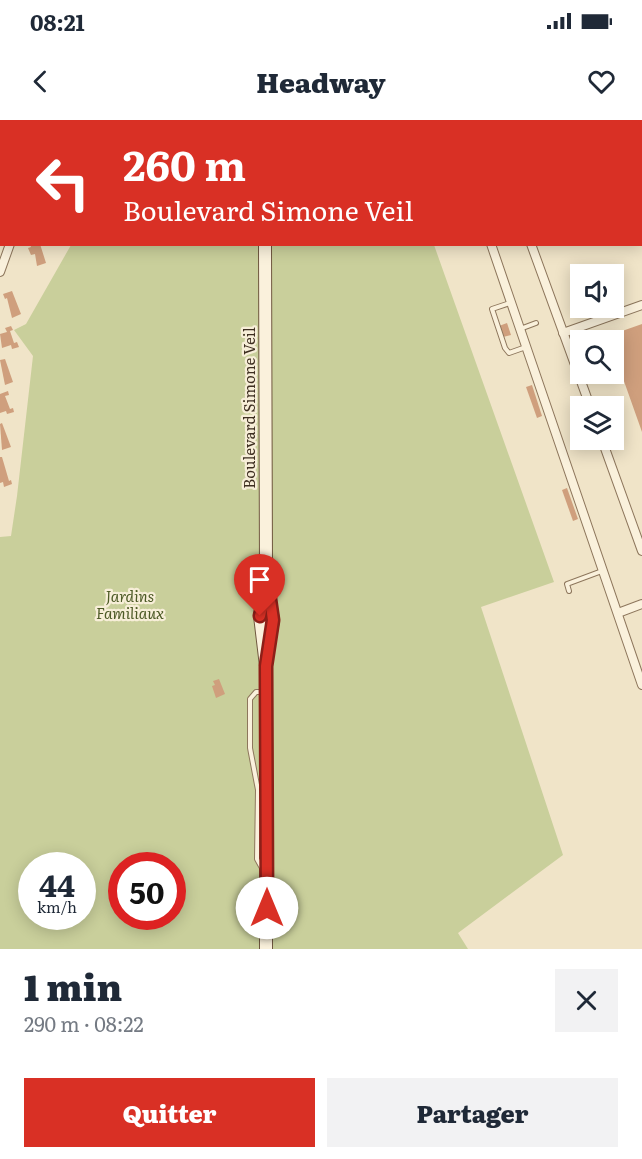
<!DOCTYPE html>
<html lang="fr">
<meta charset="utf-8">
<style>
:root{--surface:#fff;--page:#f2f2f3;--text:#1f2937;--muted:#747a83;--accent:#d93025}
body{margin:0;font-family:Literata,serif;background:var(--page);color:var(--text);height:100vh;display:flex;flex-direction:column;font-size:22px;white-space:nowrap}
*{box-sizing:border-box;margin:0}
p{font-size:20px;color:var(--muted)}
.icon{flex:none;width:33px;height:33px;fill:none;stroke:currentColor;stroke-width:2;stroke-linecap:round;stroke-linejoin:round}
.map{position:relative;height:829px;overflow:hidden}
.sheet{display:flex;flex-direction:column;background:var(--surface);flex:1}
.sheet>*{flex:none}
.top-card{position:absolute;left:0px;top:0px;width:642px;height:126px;box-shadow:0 3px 15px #0003;background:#d93025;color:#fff;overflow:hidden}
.controls{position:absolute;left:570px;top:144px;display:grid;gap:12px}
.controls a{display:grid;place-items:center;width:54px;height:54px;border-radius:0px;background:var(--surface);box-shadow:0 3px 15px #0003;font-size:30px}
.speed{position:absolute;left:18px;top:732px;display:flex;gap:12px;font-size:30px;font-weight:700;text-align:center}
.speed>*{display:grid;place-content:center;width:78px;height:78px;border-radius:50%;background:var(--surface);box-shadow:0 3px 15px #0003;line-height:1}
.speed small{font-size:15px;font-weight:400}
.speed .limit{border:9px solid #d22;background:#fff;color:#111}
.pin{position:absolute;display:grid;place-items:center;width:51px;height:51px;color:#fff;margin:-62px -26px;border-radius:50% 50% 50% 0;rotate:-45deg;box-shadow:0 0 6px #0007}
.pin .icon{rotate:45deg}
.me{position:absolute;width:66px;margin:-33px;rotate:0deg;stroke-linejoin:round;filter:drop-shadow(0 0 4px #0008)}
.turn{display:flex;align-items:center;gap:21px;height:126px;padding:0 24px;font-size:27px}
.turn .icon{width:78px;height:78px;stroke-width:2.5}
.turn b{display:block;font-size:42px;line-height:51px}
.round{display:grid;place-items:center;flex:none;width:63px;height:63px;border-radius:0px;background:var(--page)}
.overview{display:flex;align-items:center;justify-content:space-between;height:102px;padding:0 24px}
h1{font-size:36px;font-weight:800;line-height:45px}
.action{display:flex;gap:12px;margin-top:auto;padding:12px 24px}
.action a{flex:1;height:69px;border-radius:0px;background:var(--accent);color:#fff;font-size:24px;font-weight:800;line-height:69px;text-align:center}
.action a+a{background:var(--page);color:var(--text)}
.status{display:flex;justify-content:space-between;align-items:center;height:42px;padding:0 30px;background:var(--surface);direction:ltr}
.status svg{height:16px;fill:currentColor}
header{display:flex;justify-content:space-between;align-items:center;height:78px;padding:0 24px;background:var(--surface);font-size:27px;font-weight:800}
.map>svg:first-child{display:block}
.green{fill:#c9cf9b;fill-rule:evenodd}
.building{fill:#cf9f7d}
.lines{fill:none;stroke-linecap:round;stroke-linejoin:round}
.lane-casing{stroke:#8d765c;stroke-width:6}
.street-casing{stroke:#8d765c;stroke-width:10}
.secondary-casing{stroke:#6f573f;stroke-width:14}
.lane{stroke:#faf1dc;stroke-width:4}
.street{stroke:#faf1dc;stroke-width:8}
.secondary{stroke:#faf1dc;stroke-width:12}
.route-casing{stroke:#8d1f18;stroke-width:15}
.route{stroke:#d93025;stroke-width:10}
.labels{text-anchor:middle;stroke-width:4.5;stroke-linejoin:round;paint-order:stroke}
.street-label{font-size:15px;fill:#3d2e20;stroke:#f7eed8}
.park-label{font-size:15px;font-style:italic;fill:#4d5a26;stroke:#f7eed8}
</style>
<div class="status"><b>08:21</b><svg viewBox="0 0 49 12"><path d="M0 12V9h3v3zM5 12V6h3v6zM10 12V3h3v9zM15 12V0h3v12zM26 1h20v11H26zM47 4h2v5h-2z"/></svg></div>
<header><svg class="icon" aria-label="back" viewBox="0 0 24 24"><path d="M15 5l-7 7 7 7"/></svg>Headway<svg class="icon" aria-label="heart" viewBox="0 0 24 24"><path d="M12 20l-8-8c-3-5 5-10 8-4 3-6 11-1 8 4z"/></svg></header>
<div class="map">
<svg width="642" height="829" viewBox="0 0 642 829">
<rect width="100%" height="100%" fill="#f0e4c8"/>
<g class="green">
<polygon points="130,0 384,0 384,1 129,2"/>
<path d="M71,125h363l120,337 -73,25 82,248 -105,78 10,16h-468v-412l11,-1 6,-40 16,-140 -19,-26 12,-6zM32,746h50v50h-50zM122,746h50v50h-50z"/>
</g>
<g class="building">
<polygon points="30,124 40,124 46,143 37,146 35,134 31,135 28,128 31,127"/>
<polygon points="12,171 21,194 12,198 7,178 5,179 3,174"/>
<polygon points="507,203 511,215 503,217 499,206"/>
<polygon points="642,204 642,312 614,233 614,220 609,220 608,216"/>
<polygon points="11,206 13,210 10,211 14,223 17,222 19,227 12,229 11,225 2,228 0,214 7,212 5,208"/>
<polygon points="5,239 13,262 5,265 0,240"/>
<polygon points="532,265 542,296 537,298 526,267"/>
<polygon points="8,271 9,275 5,276 10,289 13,288 14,292 7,294 6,291 0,293 0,274"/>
<polygon points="2,303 11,327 2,330 0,304"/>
<polygon points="0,337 2,337 9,361 11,360 12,364 4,367 3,362 0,363"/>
<polygon points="567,368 578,399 573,401 562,370"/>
<polygon points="219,559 225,574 216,578 212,566 215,565 213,561"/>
</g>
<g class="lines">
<g class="lane-casing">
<g id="lane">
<polyline points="510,183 492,189 505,228 509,233 526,227"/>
<polyline points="520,209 536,203"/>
<polyline points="569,471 567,464 602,451"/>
<polyline points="262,748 257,739 258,670 250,628 250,579 256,572 263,572"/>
</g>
</g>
<g class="street-casing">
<g id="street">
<polyline points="448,0 449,2"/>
<polyline points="486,0 487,2"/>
<polyline points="56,2 57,0"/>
<polyline points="491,124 642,565"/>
<polyline points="531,124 590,286"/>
<polyline points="0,152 10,124"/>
<polyline points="563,213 642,185"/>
<polyline points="602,320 642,431"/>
<polyline points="618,493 642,484"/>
</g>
</g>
<g class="secondary-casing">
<g id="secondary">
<polyline points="265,2 265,0"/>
<polyline points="265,124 266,452 264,478 260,496 266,546 266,829"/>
<polyline points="268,470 273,500 268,530"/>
</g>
</g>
<use href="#lane" class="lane"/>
<use href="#street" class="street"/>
<use href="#secondary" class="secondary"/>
</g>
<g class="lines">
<g class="route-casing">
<polyline id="route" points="260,496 264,478 266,452 273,500 266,546 267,788"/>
</g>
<use href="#route" class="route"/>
</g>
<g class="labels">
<g class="street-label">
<text transform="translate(250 288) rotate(-90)" y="5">Boulevard Simone Veil</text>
</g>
<g class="park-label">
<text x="130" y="482">Jardins<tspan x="130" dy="17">Familiaux</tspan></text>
</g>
</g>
</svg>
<div class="controls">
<a><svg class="icon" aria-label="sound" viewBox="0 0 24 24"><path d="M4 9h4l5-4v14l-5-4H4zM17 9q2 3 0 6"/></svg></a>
<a><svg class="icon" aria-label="search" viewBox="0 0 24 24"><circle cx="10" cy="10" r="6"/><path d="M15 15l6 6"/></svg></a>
<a><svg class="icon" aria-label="layers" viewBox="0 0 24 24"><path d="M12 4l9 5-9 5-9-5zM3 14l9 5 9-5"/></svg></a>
</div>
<div class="speed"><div>44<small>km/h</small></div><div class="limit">50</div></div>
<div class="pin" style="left:260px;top:496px;background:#d93025"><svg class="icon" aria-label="arrive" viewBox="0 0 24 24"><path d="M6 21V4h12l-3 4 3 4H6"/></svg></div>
<svg class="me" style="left:267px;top:788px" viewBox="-20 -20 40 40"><circle r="19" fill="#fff"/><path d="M0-13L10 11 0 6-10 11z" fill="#d93025"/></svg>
<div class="top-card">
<div class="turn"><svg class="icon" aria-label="left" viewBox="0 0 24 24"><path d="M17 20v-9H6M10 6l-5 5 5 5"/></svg><div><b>260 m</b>Boulevard Simone Veil</div></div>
</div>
</div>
<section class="sheet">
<div class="overview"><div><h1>1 min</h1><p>290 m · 08:22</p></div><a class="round"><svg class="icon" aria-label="close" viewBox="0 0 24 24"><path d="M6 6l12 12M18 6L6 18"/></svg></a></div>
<div class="action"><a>Quitter</a><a>Partager</a></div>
</section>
